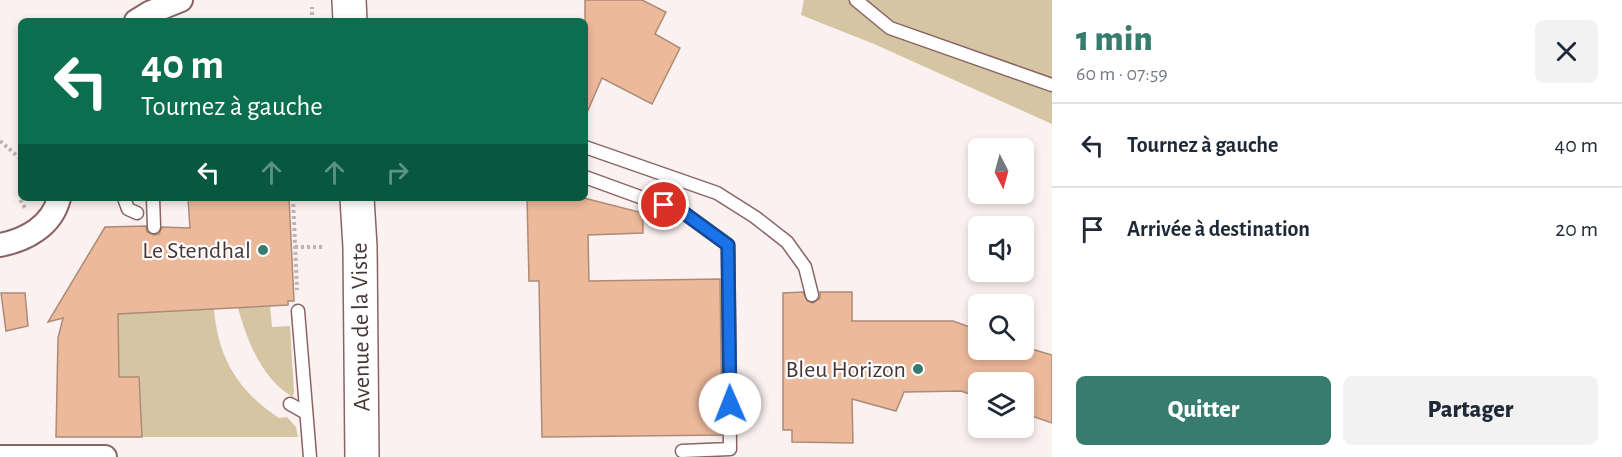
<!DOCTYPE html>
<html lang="fr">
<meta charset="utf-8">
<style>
:root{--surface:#fff;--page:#f2f2f3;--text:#1f2937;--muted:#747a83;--line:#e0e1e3;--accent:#387b6f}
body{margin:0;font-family:"Alegreya Sans",sans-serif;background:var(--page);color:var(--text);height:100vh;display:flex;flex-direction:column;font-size:22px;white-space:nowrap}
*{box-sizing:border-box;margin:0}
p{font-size:20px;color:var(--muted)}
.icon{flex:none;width:33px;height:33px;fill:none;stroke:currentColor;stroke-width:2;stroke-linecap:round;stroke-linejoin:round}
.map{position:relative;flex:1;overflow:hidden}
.drawer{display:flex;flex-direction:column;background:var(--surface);width:570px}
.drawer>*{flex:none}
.banner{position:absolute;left:18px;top:18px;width:570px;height:183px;border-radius:9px;box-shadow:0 3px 9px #0003;background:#0b6e4f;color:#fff;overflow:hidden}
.needle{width:39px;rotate:174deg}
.fabs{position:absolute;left:968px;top:138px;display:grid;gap:12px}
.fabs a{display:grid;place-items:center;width:66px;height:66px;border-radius:9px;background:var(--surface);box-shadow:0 3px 9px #0003;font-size:30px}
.pin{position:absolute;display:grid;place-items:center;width:51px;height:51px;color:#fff;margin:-26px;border:3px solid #fff;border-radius:50%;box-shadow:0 2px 6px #0007}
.me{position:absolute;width:66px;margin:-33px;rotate:359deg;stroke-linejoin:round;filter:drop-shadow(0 0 4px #0008)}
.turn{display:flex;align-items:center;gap:21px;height:126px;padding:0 24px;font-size:27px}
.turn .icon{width:78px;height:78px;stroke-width:2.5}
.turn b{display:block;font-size:42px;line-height:51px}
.lanes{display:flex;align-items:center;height:57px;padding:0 24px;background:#0003;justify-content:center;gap:30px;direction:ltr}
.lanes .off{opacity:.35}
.round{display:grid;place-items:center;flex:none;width:63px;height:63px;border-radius:9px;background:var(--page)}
.overview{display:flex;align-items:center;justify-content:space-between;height:102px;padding:0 24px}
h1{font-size:36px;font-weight:800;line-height:45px;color:var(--accent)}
.primary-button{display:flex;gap:12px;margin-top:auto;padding:12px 24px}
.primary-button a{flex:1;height:69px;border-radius:9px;background:var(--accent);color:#fff;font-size:24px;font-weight:800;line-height:69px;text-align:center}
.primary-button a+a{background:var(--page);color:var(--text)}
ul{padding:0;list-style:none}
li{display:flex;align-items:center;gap:18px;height:84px;padding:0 24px;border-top:2px solid var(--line)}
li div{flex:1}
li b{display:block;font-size:22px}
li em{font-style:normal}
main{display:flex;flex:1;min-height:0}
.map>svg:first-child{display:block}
.green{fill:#d6c5a3}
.building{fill:#ecb99b;stroke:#ac8b78;stroke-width:1.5}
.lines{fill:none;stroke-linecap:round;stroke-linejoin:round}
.lane-casing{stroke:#896463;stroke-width:15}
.street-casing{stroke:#896463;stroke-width:26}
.secondary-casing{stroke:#896463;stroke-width:36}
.path{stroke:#c0b4b3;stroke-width:4;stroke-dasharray:3 3;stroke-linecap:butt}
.lane{stroke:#fff;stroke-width:12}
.street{stroke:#fff;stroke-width:22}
.secondary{stroke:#fff;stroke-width:33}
.route-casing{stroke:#114b97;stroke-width:15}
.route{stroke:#1a73e8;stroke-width:10}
.poi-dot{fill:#387b6f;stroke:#fff;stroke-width:2}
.labels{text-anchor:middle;stroke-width:4.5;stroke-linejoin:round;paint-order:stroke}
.poi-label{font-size:24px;fill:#473636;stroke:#fff;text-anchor:end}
.street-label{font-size:24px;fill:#473636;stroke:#fff}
</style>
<main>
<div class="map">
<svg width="1052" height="457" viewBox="0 0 1052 457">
<rect width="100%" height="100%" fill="#faf1f0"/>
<g class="green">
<polygon points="804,0 1052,0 1052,124 874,44 801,15"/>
<path d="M112,227h55l2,84 45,-2c4,49 24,82 65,109l8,-1 9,10 2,10h-156l-3,-60h-20z"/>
<path d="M270,306l2,21 18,-1 4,66 -1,5c-31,-17 -46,-57 -55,-89z"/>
</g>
<g class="building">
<polygon points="585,0 642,0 666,12 655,34 680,48 652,104 602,78 585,117"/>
<polygon points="188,198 289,198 294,301 288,301 288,305 118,314 119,377 139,377 142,437 56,437 58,338 63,318 48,322 105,227 146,226 147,232 154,235 159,234 162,227 190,228"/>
<polygon points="527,198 584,198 643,213 643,233 588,235 589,281 720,279 722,435 542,437 539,281 529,281"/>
<polygon points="803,292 807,301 813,303 820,298 820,292 852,292 852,321 953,321 978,330 978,350 1035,350 1052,355 1052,423 1023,413 1023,382 978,382 978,397 961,391 904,392 896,411 852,399 853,443 792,442 792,430 783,430 783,293"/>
<polygon points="1,293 25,293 28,326 6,331"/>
</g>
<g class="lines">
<g class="lane-casing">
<g id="lane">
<polyline points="856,0 890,28 1052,85"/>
<polyline points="585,147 717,193 755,217 787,242 805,267 812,295"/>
<polyline points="585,177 684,213 728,245 730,449 682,451"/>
<polyline points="124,198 128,209 137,213"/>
<polyline points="153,198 154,227"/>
<polyline points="298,311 310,457"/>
<polyline points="290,404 306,413"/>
</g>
</g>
<g class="street-casing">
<g id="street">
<polyline points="136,21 149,13 181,0"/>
<path d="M0,245c26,-5 52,-19 59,-47"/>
<polyline points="0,457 105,457"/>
</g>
</g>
<g class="secondary-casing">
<g id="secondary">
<polyline points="349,0 350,21"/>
<polyline points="357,198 360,247 362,457"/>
</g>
</g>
<g class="path">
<polyline points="312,21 312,7"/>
<polyline points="585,83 591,81"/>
<polyline points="0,141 21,159"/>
<polyline points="21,182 20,199 25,208"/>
<polyline points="293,198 297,290"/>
<polyline points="295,247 322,247"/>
</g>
<use href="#lane" class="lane"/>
<use href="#street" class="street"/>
<use href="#secondary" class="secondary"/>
</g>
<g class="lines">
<g class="route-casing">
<polyline id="route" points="664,205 684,213 728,245 730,404"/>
</g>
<use href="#route" class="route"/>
</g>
<g class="poi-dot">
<circle cx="263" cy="250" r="6"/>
<circle cx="918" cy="369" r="6"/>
</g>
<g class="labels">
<g class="poi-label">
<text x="251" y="258">Le Stendhal</text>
<text x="906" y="377">Bleu Horizon</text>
</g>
<g class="street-label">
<text transform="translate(360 327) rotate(-91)" y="8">Avenue de la Viste</text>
</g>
</g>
</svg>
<div class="fabs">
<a><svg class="needle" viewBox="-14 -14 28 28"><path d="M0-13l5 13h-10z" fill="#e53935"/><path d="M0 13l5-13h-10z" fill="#747a83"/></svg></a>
<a><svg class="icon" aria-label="sound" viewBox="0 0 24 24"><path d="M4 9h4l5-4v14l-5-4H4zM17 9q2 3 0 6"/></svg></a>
<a><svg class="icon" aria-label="search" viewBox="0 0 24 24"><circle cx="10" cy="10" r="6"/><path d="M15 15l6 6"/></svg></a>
<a><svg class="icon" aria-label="layers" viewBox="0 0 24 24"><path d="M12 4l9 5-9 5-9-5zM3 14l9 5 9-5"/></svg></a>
</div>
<div class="pin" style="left:664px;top:205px;background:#d93025"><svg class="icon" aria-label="arrive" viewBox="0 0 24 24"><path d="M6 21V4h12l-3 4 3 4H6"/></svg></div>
<svg class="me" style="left:730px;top:404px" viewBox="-20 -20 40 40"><circle r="19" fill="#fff"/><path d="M0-13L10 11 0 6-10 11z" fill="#1a73e8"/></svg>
<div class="banner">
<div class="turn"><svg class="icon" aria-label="left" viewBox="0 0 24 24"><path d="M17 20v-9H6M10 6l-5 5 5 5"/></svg><div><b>40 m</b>Tournez à gauche</div></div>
<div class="lanes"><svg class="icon" aria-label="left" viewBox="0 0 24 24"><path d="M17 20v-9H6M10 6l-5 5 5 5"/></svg><svg class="icon off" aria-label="ahead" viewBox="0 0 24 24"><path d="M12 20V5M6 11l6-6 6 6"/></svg><svg class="icon off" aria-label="ahead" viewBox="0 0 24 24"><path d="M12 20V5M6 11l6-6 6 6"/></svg><svg class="icon off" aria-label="right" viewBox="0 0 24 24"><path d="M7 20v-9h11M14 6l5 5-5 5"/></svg></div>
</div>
</div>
<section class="drawer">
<div class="overview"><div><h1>1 min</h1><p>60 m · 07:59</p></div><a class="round"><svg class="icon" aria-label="close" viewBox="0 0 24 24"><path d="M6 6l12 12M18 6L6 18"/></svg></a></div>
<ul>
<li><svg class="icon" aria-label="left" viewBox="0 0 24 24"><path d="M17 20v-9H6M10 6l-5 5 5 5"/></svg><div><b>Tournez à gauche</b></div><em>40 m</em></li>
<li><svg class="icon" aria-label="arrive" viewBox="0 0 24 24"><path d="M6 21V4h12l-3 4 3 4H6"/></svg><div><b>Arrivée à destination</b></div><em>20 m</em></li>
</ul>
<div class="primary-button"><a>Quitter</a><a>Partager</a></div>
</section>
</main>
